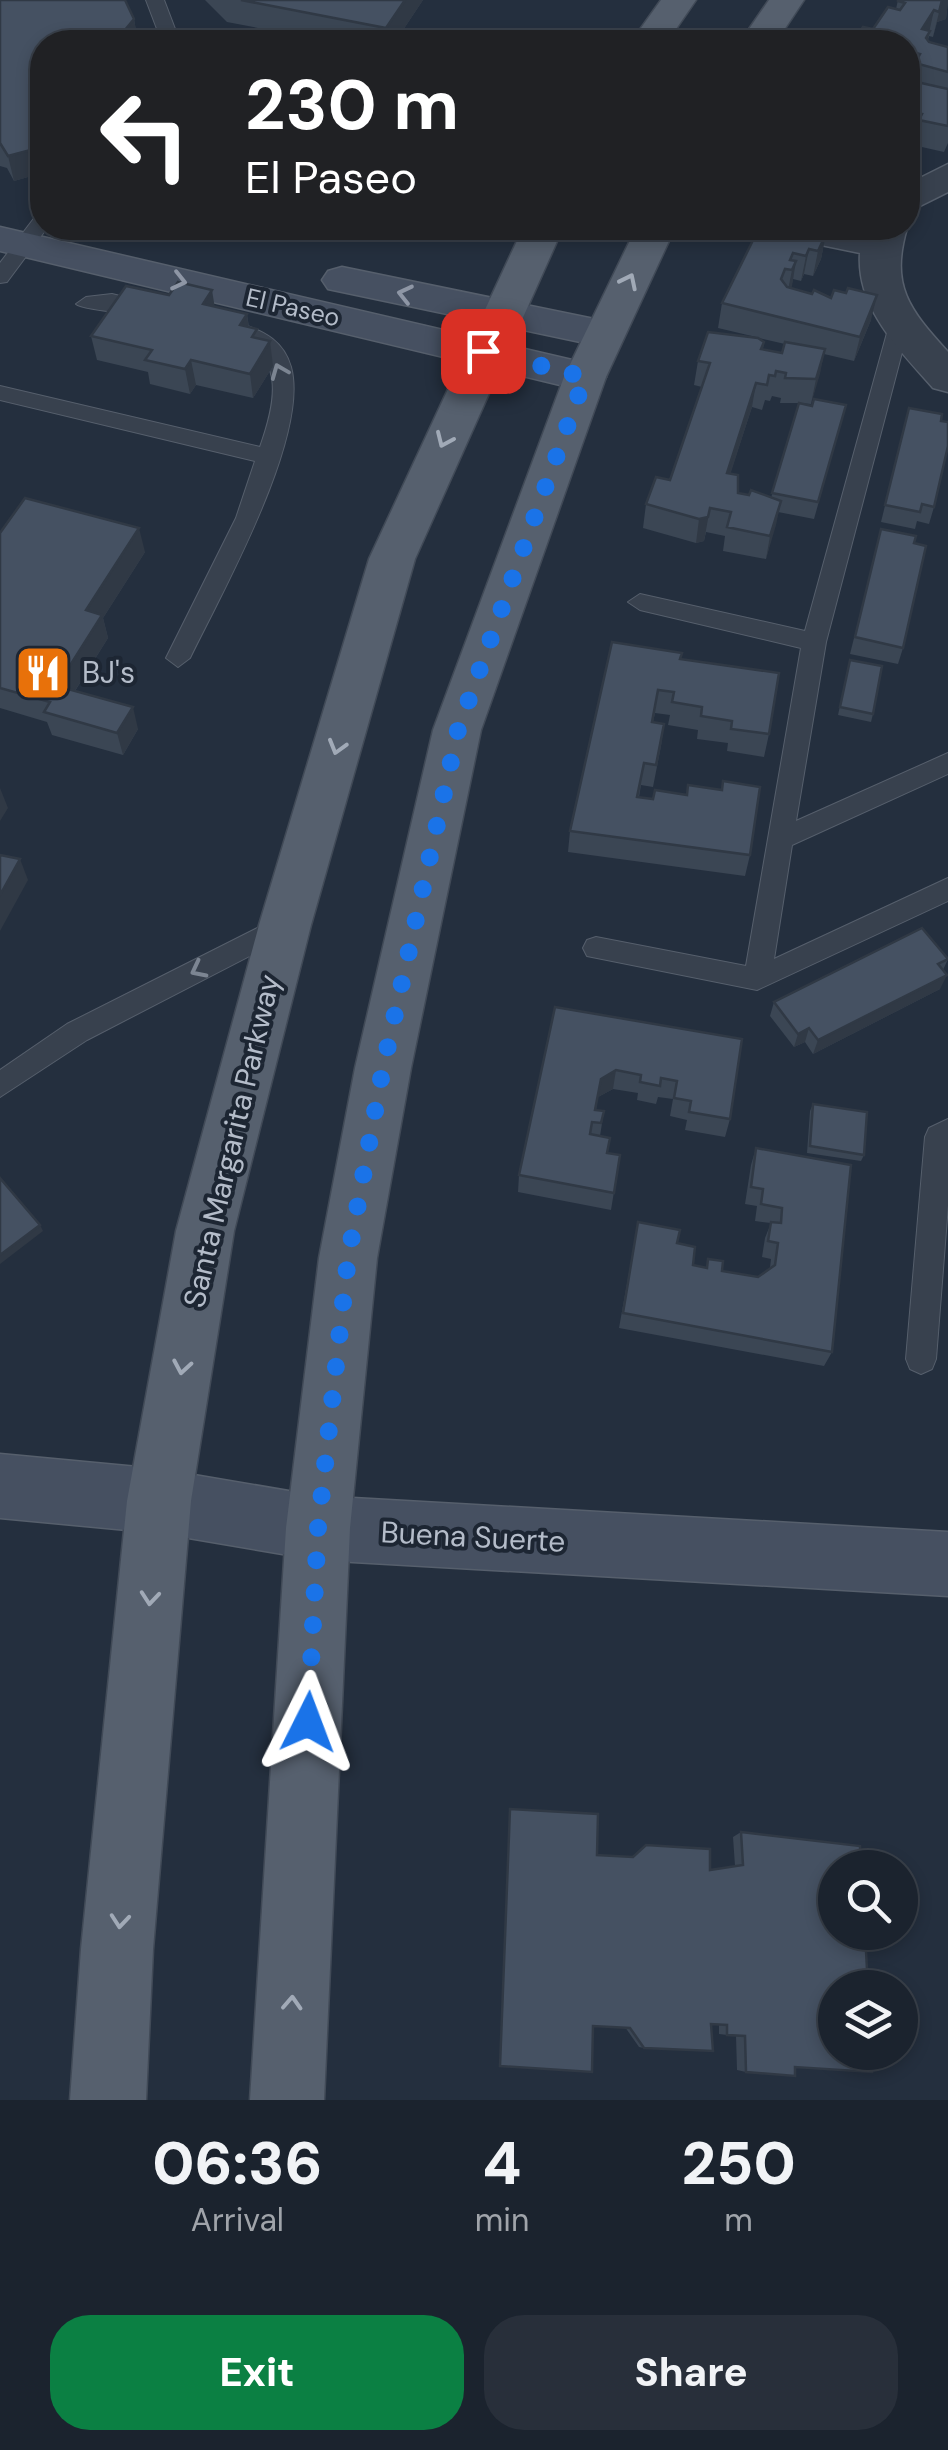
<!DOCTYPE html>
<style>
:root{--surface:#1b232e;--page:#282f3a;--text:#f1f3f6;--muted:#a0a4aa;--line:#39404a;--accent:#0b8043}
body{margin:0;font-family:"DM Sans",sans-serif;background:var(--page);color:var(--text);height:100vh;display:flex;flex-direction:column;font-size:38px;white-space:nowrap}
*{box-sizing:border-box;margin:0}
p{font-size:32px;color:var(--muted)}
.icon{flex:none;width:55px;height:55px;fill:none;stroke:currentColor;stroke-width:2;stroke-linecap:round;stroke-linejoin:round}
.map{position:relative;height:2100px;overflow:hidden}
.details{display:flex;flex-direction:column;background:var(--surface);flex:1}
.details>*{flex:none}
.guide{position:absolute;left:30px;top:30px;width:890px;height:210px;border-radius:40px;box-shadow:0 5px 15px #0003,0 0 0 2px var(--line);background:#202124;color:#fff;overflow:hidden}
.fabs{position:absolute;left:818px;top:1850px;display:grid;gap:20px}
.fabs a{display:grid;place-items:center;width:100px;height:100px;border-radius:50%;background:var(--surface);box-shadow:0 5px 15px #0003,0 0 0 2px var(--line);font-size:50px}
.pin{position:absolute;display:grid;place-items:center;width:85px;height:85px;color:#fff;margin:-42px;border-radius:20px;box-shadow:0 5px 15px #0006}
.me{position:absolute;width:110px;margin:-55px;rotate:3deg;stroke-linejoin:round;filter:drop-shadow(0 0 8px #0008)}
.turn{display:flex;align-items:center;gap:35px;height:210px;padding:0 50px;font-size:45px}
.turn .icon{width:130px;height:130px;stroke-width:2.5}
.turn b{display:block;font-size:70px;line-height:85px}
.eta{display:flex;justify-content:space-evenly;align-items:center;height:170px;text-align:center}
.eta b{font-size:60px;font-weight:800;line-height:70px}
.cta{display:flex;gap:20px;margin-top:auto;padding:20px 50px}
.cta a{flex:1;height:115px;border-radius:40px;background:var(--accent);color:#fff;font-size:40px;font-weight:800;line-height:115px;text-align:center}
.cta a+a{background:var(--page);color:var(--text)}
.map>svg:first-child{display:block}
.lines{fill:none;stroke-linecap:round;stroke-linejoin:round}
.lane-casing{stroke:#565f6c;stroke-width:2}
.street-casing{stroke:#565f6c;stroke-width:3}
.secondary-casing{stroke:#565f6c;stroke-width:3}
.primary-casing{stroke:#414a57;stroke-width:3}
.lane{fill:#38414e;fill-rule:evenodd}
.street{fill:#38414e;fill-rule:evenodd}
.secondary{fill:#465061;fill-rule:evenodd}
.primary{fill:#56606e;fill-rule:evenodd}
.wall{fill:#3b4654;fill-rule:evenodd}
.shaded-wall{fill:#303945}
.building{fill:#455162;stroke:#303945;stroke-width:2.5}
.oneway{stroke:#8e96a5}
.oneway2{stroke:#a1aab7}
.oneway3{stroke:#7c8592}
.route{stroke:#1a73e8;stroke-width:18;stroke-dasharray:0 32.4}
.labels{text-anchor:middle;stroke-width:8;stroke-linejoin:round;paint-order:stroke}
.far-street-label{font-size:25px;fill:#b4bcc9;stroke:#1d2633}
.poi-label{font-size:30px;fill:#b4bcc9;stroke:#1d2633;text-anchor:start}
.street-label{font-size:30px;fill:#b4bcc9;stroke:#1d2633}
</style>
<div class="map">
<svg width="948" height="2100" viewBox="0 0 948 2100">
<rect width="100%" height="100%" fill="#242f3e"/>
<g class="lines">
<g class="lane-casing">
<g id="lane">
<polygon points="146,0 164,0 180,42 162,42"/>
<polygon points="42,215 42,228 47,228 7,282 0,283 0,263 35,217"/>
<path d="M112,294l45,11 3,5 -10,7c-16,-4 -68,-7 -74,-13l10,-7z"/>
<polygon points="900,315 910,322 826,642 796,821 948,753 948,774 792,845 774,959 948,878 948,901 757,990 587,956 583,948 587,940 596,937 746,966 801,648 640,610 628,602 640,594 805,631 890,322"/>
<path d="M241,324c24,7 43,18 50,43 19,69 -70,227 -101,291l-12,9 -12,-9 70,-140 19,-57 -255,-61v-14l260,61c16,-45 26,-91 -26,-111v-10z"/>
<polygon points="285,914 294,917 298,925 294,933 87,1040 0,1097 0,1070 67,1024"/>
<polygon points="948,1119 948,1205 936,1359 932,1369 921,1374 910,1369 906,1359 925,1137 929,1128"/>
</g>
</g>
<g class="street-casing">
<g id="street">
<polygon points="948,164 948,192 908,212 908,184"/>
<path d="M776,228h131c-17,58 2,81 41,124v40l-15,-4c-34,-39 -77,-80 -73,-135l-78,-16z"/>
</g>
</g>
<g class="secondary-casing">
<g id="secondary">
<polygon points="0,227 585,363 600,367 606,377 600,387 585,391 0,251"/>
<polygon points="342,267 604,321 619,324 625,334 619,344 604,347 328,289 322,280 328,271"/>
<polygon points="0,1454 159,1469 318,1496 948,1532 948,1596 318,1560 159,1533 0,1518"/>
</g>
</g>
<g class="primary-casing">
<g id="primary">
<polygon points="661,0 696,0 667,42 631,42"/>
<polygon points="769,0 804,0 776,42 740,42"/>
<polygon points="523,228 563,228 415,559 311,925 234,1231 191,1501 153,1949 146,2100 70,2100 81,1949 127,1501 176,1231 259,925 369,559"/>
<polygon points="636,228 675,228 606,377 481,730 411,1068 377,1258 350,1528 324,2100 250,2100 286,1528 319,1258 355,1068 433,730 564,377"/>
</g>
</g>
<use href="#lane" class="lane"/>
<use href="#street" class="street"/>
<use href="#secondary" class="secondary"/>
<use href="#primary" class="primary"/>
</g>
<g class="wall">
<polygon points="0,0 134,19 138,42 42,42 42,173 14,181 7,168 0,166"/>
<polygon points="205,0 423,0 395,42 332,42 227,22"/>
<polygon points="898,0 948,0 946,19 937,22 933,37 929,36 928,40 948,72 948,143 944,152 913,145 915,139 909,138 910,131 908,130 908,80 911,81 911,78 908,77 908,42 873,29 896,9"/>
<path d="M759,228l67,6 -5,25 -8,17 -9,-2 -3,7 -8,-2 -2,9 80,32 -17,41 -30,-7 -13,50 -12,-1 13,3 34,-1 -32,114 -36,-7 -12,47 -43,-8 2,-15 -19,-4 -2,9 -8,2 -53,-15 3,-24 24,-24 32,-93 -8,-2 4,-24 58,-24 -38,-9 4,-25zM759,338l26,6 -3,9 -19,-4 1,-7zM772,396l9,2 -1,5h19l-28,95 -33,-5 -8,-19 22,-67 10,3 3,-10 5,1z"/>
<polygon points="215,307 247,314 249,327 273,366 253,398 196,385 190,394 150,384 148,372 97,360 91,336"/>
<polygon points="909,408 934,507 929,524 917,521 915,529 881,522"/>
<polygon points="881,529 914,543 903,648 898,664 850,654"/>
<polygon points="0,533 145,552 103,618 108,638 75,691 138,729 123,755 52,735 47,722 0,708"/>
<polygon points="612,642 681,659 769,734 764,757 727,751 728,743 697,739 698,730 668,725 670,715 655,713 653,722 664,724 661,746 653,787 641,785 639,797 750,855 745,876 568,852 570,831"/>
<polygon points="850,660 873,714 871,722 838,715"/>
<polygon points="948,959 943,970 940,989 813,1054 805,1042 794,1047 770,1016 774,1002"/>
<polygon points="555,1007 742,1039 730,1119 725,1137 685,1130 687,1120 670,1116 673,1099 658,1097 656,1104 637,1100 638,1093 613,1089 598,1097 596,1110 604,1111 600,1136 607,1153 620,1155 611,1210 518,1192 519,1175"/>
<polygon points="813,1104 864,1155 861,1161 807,1153 810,1111"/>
<polygon points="756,1148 851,1165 832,1352 824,1366 619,1328 635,1239 677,1243 693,1265 706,1268 708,1259 722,1271 758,1277 770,1268 771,1259 762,1257 765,1238 771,1223 755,1221 757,1206 745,1204 751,1165"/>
<polygon points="510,1809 597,1855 710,1870 735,1866 733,1837 741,1832 795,2067 746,2072 737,2070 736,2036 719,2034 719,2025 711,2024 644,2048 639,2047 625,2027 593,2026 500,2066"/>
</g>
<g class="shaded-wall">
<polygon points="405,0 423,0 395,42 387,42 386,28"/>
<polygon points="942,0 948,0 946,19 937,22 933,37"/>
<polygon points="934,10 924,56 925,41 916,54 922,29"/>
<polygon points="134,19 138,42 115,42"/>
<polygon points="42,147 42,173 14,181 8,156"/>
<polygon points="826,234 821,259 813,276 818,251"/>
<polygon points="809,249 804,274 801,281 806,256"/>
<polygon points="796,261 792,286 787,295 792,270"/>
<polygon points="212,290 216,315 203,304"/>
<polygon points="877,295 871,320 854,361 860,337"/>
<polygon points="247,314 250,339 240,325"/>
<polygon points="270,341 273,366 253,398 250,374"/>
<polygon points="825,349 820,374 811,404 816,379"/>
<polygon points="191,360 196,385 190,394 185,369"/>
<polygon points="756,383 752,407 723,497 727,473"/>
<polygon points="781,501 776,525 766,559 770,536"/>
<polygon points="710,508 704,541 696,543 699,519"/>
<polygon points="139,528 145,552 103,618 108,638 64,708 57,686 86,610"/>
<polygon points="133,707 138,729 123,755 117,733"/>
<polygon points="0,788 8,808 0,821"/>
<polygon points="20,859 28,880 0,931 0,895"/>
<polygon points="947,975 940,989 813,1054 818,1040"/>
<polygon points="809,1028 805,1042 794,1047 798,1034"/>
<polygon points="616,1070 613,1089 598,1097 592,1127 601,1079"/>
<polygon points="40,1225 43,1231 0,1264 0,1255"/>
</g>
<g class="building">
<polygon points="0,0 125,0 134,19 115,42 42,42 42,130 40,132 42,136 42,147 8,156 0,143"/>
<polygon points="241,0 405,0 386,28"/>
<polygon points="898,0 942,0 939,12 934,10 922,29 930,31 926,38 929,42 948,47 948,72 915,63 920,54 908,51 908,42 853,42 863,27 873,29 888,7 900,10 905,3 898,1"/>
<polygon points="908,80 948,89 948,126 919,120 922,114 915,113 918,106 908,104"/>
<polygon points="759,228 798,228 826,234 818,251 809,249 806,256 793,253 790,260 796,261 792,270 785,269 781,279 787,287 812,294 814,290 831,298 834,290 846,293 848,288 877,295 860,337 722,303"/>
<polygon points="178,282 212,290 203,304 247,314 240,325 257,329 252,337 270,341 250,374 191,360 185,369 145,360 152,350 91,336 126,286 169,295"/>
<polygon points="708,332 758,338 764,342 761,349 782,353 785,342 825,349 816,379 785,378 786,373 776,371 775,376 769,375 767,385 756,383 727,473 738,475 738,493 749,495 751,490 781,501 770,536 727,527 731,512 710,508 708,517 699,519 646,504 656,477 670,480 710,363 698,361"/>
<polygon points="814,399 846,405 818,502 772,493 799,403 812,406"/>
<polygon points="909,408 942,414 941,421 948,422 948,446 934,507 922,504 920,512 885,505"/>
<polygon points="25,498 139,528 86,610 102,615 57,686 133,707 117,733 44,712 50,702 0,688 0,533"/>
<polygon points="881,529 916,536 914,543 926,546 903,648 855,637"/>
<polygon points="612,642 682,653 680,659 779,673 769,734 731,729 732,721 701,716 702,707 672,702 674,692 658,690 652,722 664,724 656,765 644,763 637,797 653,799 655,790 687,795 688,785 722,790 723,781 760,787 750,855 570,831"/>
<polygon points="850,660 882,666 873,714 840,707"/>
<polygon points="0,855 20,859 0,895"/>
<polygon points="922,928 948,959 938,964 947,975 818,1040 809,1028 798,1034 774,1002"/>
<polygon points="555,1007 742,1039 730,1119 689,1112 691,1101 674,1098 677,1081 661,1078 660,1086 640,1082 641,1075 616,1070 601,1079 595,1110 604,1111 601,1123 592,1122 590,1134 610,1138 607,1153 620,1155 614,1193 519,1175"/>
<polygon points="813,1104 867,1112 864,1155 810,1146"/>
<polygon points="756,1148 851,1165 832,1352 623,1313 638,1222 680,1230 677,1243 695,1247 693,1265 707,1268 708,1259 723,1261 722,1271 758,1277 775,1265 778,1243 768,1241 771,1222 781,1223 782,1208 761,1204 763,1189 751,1187"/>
<polygon points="0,1178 40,1225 0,1255"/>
<polygon points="510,1809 598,1814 597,1855 633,1857 646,1845 710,1849 710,1870 743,1865 741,1832 860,1846 861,1868 835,1868 835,1932 865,1932 868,1988 835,1988 835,2052 871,2052 872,2072 795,2067 795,2076 746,2072 745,2036 727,2035 727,2025 711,2024 713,2051 644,2048 630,2028 593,2026 592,2072 500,2066"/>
</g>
<defs><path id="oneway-chevron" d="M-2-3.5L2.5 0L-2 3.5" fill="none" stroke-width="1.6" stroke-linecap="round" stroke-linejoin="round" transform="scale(2.5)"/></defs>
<g class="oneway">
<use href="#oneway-chevron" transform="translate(179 281) rotate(13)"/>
<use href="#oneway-chevron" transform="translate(405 294) rotate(-167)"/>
</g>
<g class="oneway2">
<use href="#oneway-chevron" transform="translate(629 281) rotate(-64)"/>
<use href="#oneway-chevron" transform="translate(444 440) rotate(114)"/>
<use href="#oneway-chevron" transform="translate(337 747) rotate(106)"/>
<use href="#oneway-chevron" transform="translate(182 1367) rotate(100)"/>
<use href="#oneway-chevron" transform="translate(150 1598) rotate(95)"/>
<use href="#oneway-chevron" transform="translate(120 1921) rotate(95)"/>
<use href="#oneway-chevron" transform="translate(292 2003) rotate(-87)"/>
</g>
<g class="oneway3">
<use href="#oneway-chevron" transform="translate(279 371) rotate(-112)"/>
<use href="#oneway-chevron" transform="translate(198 970) rotate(153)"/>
</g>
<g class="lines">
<polyline class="route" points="308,1722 318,1528 348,1258 383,1068 458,730 585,377 483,351"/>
</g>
<defs>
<g id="restaurant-square" transform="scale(2.875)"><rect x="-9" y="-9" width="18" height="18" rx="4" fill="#e8710a" stroke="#1d2633"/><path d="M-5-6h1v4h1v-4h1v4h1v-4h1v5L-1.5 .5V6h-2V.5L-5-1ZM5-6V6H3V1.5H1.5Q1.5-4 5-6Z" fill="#fff"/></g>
</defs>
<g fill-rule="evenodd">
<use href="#restaurant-square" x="43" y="673"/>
</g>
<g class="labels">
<g class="far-street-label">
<text transform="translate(293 307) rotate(13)" y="9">El Paseo</text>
</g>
<g class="poi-label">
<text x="82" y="683">BJ's</text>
</g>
<g class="street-label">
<text transform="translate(232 1141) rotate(-77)" y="10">Santa Margarita Parkway</text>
<text transform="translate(473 1537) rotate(3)" y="10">Buena Suerte</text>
</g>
</g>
</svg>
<div class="fabs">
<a><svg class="icon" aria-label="search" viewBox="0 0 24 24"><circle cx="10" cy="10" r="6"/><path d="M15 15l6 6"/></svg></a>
<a><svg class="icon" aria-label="layers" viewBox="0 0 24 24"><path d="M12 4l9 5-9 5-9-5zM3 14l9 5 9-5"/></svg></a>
</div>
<div class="pin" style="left:483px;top:351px;background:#d93025"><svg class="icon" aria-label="arrive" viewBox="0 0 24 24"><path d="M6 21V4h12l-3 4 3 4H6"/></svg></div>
<svg class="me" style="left:308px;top:1722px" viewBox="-20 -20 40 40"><path d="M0-17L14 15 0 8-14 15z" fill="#1a73e8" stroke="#fff" stroke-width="4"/></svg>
<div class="guide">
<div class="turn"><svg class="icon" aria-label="left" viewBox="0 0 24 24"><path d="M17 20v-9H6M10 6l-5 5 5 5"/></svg><div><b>230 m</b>El Paseo</div></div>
</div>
</div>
<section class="details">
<div class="eta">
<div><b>06:36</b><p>Arrival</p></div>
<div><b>4</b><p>min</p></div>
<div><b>250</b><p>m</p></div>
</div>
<div class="cta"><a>Exit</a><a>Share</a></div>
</section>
